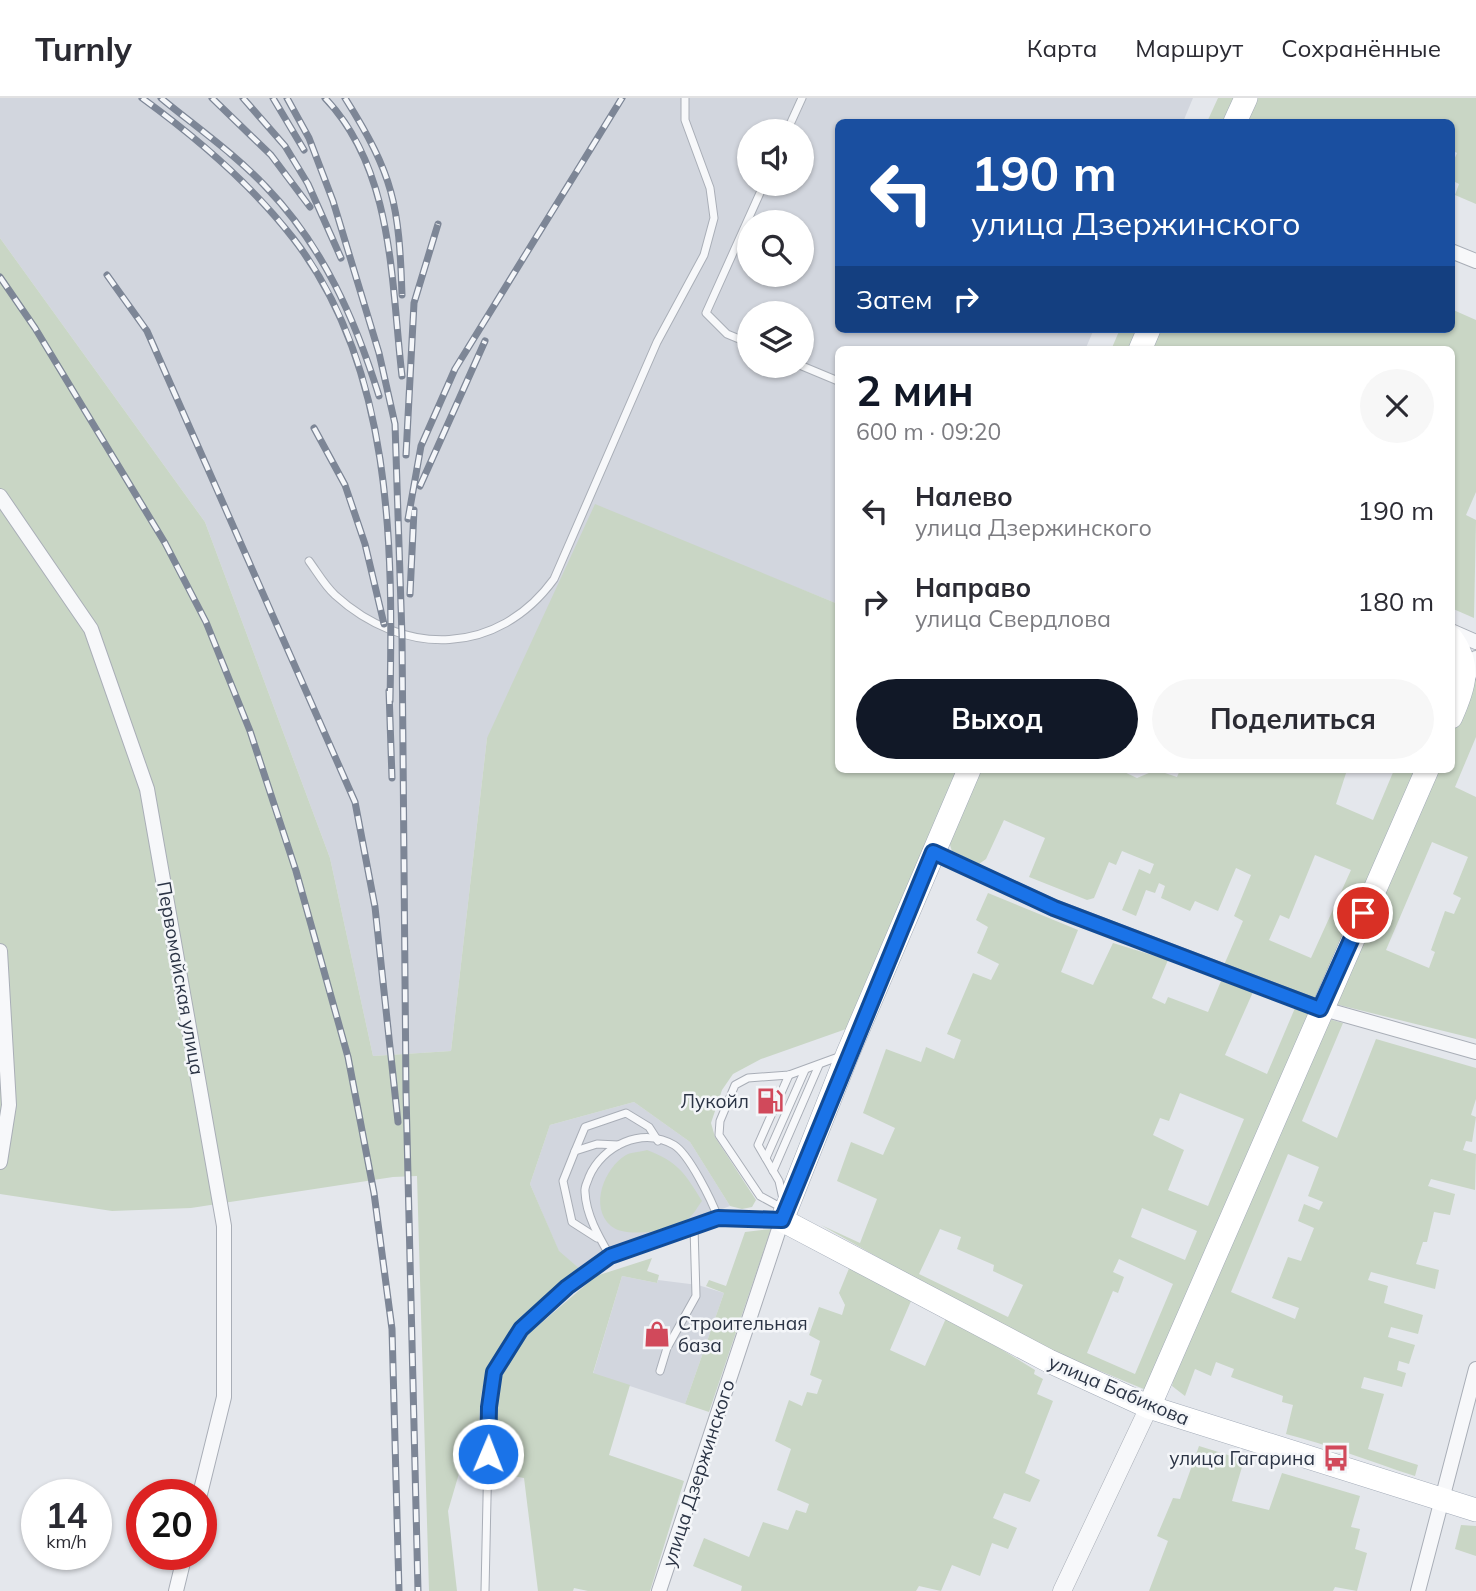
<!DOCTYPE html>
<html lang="ru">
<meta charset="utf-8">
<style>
:root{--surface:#fff;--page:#f7f7f7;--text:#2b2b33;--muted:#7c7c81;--line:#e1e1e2;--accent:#111827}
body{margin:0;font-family:Mulish,sans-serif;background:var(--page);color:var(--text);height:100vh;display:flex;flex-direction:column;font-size:26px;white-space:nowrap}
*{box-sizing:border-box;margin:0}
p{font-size:23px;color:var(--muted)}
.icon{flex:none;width:38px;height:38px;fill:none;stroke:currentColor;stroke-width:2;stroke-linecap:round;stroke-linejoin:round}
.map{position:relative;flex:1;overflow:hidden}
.drawer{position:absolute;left:835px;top:248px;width:620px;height:427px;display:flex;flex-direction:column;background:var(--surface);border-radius:10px;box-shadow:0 2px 5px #0004}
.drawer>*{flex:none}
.hud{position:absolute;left:835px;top:21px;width:620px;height:214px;border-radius:10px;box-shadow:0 2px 5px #0004;background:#1a4fa0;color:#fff;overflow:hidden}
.tools{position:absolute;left:737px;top:21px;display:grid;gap:14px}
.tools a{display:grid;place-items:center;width:77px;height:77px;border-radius:50%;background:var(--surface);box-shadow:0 2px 5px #0004;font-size:35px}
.speed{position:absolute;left:21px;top:1381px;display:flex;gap:14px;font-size:35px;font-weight:700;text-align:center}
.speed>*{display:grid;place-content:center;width:91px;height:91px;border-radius:50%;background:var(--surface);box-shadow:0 2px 5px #0004;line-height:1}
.speed small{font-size:18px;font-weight:400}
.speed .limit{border:10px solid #d22;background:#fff;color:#111}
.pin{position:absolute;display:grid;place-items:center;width:60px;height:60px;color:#fff;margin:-30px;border:4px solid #fff;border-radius:50%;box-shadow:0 2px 7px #0007}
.me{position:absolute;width:77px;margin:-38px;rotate:1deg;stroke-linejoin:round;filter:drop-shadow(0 0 5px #0008)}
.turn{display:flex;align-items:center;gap:24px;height:147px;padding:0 21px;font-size:32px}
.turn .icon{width:91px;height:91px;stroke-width:2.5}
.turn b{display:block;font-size:49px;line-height:60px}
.then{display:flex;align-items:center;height:66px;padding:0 21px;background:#0003;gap:14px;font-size:26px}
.round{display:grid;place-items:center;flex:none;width:74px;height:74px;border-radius:37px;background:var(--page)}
.summary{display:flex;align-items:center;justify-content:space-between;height:119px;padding:0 21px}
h1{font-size:42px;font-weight:700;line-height:52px;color:var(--accent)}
.action{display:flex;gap:14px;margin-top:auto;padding:14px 21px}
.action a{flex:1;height:80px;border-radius:42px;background:var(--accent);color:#fff;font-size:28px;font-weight:700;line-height:80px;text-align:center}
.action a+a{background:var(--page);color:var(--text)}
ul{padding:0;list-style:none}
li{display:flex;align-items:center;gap:21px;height:91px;padding:0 21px}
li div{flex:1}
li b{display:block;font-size:26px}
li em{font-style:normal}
header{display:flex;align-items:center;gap:42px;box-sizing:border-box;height:98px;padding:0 35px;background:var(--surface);border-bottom:2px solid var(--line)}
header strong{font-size:33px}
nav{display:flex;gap:38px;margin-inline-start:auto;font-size:24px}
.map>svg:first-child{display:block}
.built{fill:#d2d6de;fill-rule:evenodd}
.green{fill:#c9d6c5;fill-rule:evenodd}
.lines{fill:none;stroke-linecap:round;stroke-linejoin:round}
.service-casing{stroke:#a9aeb7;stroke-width:9}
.minor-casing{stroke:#a9aeb7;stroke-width:16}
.tertiary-casing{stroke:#a9aeb7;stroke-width:19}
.primary-casing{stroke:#a3abb8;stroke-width:24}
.service{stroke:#f7f8fa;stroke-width:7}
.minor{stroke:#f7f8fa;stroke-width:14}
.tertiary{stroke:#f7f8fa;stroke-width:18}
.primary{stroke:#fff;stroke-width:23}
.rail-casing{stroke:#7d8696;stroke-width:7}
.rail{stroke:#f4f6f9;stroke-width:4.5;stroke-dasharray:13;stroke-linecap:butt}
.route-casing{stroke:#114b97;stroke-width:18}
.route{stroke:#1a73e8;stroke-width:12}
.labels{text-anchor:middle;stroke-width:5;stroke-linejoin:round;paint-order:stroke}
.street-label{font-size:19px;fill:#2b3445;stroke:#f4f6f9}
.poi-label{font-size:19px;fill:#2b3445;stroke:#f4f6f9;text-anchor:end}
</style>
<header>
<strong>Turnly</strong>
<nav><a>Карта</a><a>Маршрут</a><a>Сохранённые</a></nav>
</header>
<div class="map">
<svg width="1476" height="1493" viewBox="0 0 1476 1493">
<rect width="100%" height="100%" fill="#e4e7ec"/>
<g class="built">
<path d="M0,0h1193l-10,24h-345v207h256l-9,21h-247v254l-100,-40 -251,174 -36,313 -78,5 -43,-198 -125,-336 -205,-284zM749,33h53v53h-53zM749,124h53v53h-53zM749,215h53v53h-53z"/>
<polygon points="634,1004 690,1044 730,1108 608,1154 580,1171 559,1154 530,1086 550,1027"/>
<polygon points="622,1178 657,1185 658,1182 698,1187 724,1195 685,1306 593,1276"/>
</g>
<g class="green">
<polygon points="1218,0 1234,0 1223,24 1207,24"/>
<polygon points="1257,0 1476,0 1476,106 1455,97 1459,86 1451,82 1451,69 1457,55 1451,52 1451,24 1246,24"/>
<path d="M0,140l205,284 125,336 43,198 78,-5 36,-313 108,-234 243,100v166h123l-112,258 -88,31 -28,15 -11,16 -11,33 4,14 41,63 -4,7 -10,2 -12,-3 -40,-64 -56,-40 -84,23 -20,59 29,67 21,18c-37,30 -75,59 -93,105 -12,28 -6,68 -6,98l-21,-2 -12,41 9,80h-28l-12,-415 -24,1 -202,31 -79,3 -112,-17z"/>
<polygon points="1451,211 1476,222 1476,394 1466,417 1476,422 1474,520 1451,510 1451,252 1151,252 1159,231 1451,231"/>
<polygon points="1120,231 1140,231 1132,252 1111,252"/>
<path d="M1476,577v62l-21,50 21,10v242l-145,-36 103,-233h17v-37zM1432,744l36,15 -15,37 8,4 -7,16 -9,-3 -14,39 4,2 -6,16 -43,-18z"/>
<path d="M978,672h142l17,8 19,-8 21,7 3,-7h167l-11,34 37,16 21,-50h24l-102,229 -92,-34 19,-44 -9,-5 17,-41 -15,-7 -18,43 -23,-10 -5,10 -29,-13 4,-12 -6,-3 -4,10 -9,-3 -10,26 -14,-6 17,-41 11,5 4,-10 -32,-13 -6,14 -7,-3 -15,36 -7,2 -58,-23 16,-39 -41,-18 -18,39 -7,5 -27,-13 -4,-12zM1315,757l36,15 -40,88 -42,-18 11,-25 9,4z"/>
<path d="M988,795l90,37 -17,42 32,13 20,-42 55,17 -16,38 13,6 3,-7 40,15 13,-31 32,11 -28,63 42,19 28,-66 14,5 -163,377 -128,-53 -197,-112 39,18 17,-44 -40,-18 14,-39 32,13 12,-27 -32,-15 23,-64 35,13 5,-15 28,12 7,-19 -14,-6 26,-61 18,7 8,-16 -22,-11 11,-26 -12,-7zM1180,995l64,26 -36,87 -40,-16 16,-40 -31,-15 7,-17 9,3zM1142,1110l55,23 -12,29 -54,-23zM940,1131l21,8 -4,12 37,16 -1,6 30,14 -15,32 -89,-43zM1119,1161l54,25 -38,90 -48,-21 26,-62 5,2 6,-16 -11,-5z"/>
<path d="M1325,920l18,5 -41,98 35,17 39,-99 100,29v31l-5,16 5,2 -4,25 -6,-1 -3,9 13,4 -1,36 -44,-11 -3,7 27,8 -5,21 -16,-3 -7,30h-4l-7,22 23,6 -4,19 -64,-17 -3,8 20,6 -4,17 39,12 -5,19 -27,-7 -3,10 27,8 -6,19 -10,-3 -2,9 9,3 -4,14 -38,-10 -3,11 23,6 -16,55 50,16 -3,11c-44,-14 -85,-31 -129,-42l7,-29 -11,-3 1,-6 -52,-19 3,-8 -18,-7 -5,14 -16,-7 -10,27 -13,-10 4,-18zM1288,1056l31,13 -11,29 15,6 -4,8 -15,-6 -6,17 16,7 -13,33 -13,-4 -16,41 27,10 -4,11 -64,-27z"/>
<path d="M647,1052c31,12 38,23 55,51 -4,5 -8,13 -13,17 -14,13 -63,21 -78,8 -22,-19 -7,-58 15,-71 5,-3 14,-3 21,-5z"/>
<polygon points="771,1131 709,1314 685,1306 724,1195 706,1188 709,1182 726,1188 745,1134"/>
<polygon points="652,1160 647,1173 659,1177 657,1185 622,1178 593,1275 630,1287 609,1357 684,1383 650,1493 588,1493 574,1490 573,1493 538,1493 524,1380 496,1375 494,1323 500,1281 526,1238 596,1178"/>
<polygon points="850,1168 911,1203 890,1252 925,1268 947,1218 1035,1272 1034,1276 1043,1281 1037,1296 1053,1303 1025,1375 1040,1382 1030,1404 1004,1395 993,1420 1017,1430 1008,1451 992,1445 980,1478 952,1467 941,1493 919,1488 916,1493 741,1493 742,1488 693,1468 704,1440 749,1459 763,1424 788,1432 796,1412 806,1415 809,1406 777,1392 791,1351 775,1343 789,1302 802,1308 807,1294 817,1296 822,1282 810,1277 820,1243 809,1237 819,1209 842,1217 845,1207 839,1195"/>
<polygon points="1199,1348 1244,1362 1232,1403 1269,1412 1282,1375 1360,1398 1351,1429 1360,1431 1355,1451 1367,1455 1357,1493 1335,1489 1333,1493 1149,1493 1168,1443 1157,1438 1173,1400 1180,1401"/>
<polygon points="1461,1427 1476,1428 1476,1458 1455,1451"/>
</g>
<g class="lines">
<g class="service-casing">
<g id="service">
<polyline points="787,33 802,0"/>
<polyline points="749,245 727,236 706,215 764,86"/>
<polyline points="802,268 838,283"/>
<path d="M309,463c8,11 16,25 26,34 69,63 163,61 219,-16l103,-237 47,-87 10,-37 -4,-30 -25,-68v-22"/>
<polyline points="575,1053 585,1029 626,1015 649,1029 658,1043"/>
<polyline points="766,1060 805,972"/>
<polyline points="773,1073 819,967"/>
<polyline points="783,1101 779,1083 758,1047 789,977"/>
<polyline points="784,1111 760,1098 719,1037 720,1023 735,987 748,980 789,977 841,958"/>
<polyline points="597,1140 572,1124 563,1083 575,1053 597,1046 618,1047"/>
<path d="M610,1158c-11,-19 -24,-41 -25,-64 -1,-5 3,-11 4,-15 13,-31 53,-51 85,-32 15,9 38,56 44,73"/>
<polyline points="660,1273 667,1250 696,1198 694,1129"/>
<polyline points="485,1493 489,1309 494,1274 521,1231 567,1190 610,1158 718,1120 778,1121"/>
</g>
</g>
<g class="minor-casing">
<g id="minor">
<polyline points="1451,153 1476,163"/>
<polyline points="0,398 91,531 147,691 224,1128 224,1299 200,1396"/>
<polyline points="1451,533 1476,544"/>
<polyline points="1467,582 1476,560"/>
<polyline points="933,754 1054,809 1320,910 1476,954"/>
<polyline points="0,853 9,1007 0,1064"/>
<polyline points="176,1493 185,1456"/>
<polyline points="659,1493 782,1122"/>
<polyline points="1418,1493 1476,1271"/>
</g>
</g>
<g class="tertiary-casing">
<polyline id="tertiary" points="1062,1493 1149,1309"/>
</g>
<g class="primary-casing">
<g id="primary">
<polyline points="1235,24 1246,0"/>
<polyline points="1140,252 1149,231"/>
<path d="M1451,540c21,28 13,50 0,79"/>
<polyline points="969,672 848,955 782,1122 1049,1263 1149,1309 1476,1412"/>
<polyline points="1149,1309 1427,672"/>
</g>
</g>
<use href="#service" class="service"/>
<use href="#minor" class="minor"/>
<use href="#tertiary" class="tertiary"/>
<use href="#primary" class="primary"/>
<g class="rail-casing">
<g id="rail">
<path d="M142,0c55,40 109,86 151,140 100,129 100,308 97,463"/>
<path d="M161,0c35,29 74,56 105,89 57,59 89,132 113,209"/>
<polyline points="212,0 271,57 310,109"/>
<polyline points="243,0 285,48 308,86 341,160"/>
<polyline points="273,0 304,52"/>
<polyline points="287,0 309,40 333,103 379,255 395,326 402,538 406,995 418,1493"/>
<path d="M325,0c69,72 66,184 77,278"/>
<path d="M345,0c49,78 54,106 57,197"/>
<polyline points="107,177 147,233 355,704 375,809 398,1024"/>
<polyline points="0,179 35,230 165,445 206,524 250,633 296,773 348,959 374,1095 392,1231 399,1493"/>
<polyline points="314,330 345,387 365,446 384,526"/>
<polyline points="406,357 414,205 438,126"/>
<polyline points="420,388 485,243"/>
<polyline points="408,421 421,348 455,271 622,0"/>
<polyline points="410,496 414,412"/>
<polyline points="389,593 392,680"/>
</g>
</g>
<use href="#rail" class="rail"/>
</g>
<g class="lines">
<g class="route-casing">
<polyline id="route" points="488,1356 489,1309 494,1274 521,1231 567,1189 610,1158 718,1120 782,1122 933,754 1054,810 1320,911 1363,815"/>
</g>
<use href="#route" class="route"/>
</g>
<defs>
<g id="fuel-bare" transform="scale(2.1)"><path d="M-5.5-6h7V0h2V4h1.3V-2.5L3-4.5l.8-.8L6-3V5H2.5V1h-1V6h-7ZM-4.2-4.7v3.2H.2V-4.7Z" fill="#d1495b" stroke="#f4f6f9" stroke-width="2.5" paint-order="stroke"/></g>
<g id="shop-bare" transform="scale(2.1)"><path d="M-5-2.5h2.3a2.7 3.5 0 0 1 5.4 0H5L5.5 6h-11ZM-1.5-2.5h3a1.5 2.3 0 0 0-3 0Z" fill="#d1495b" stroke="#f4f6f9" stroke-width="2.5" paint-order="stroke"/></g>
<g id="bus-bare" transform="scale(2.1)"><path d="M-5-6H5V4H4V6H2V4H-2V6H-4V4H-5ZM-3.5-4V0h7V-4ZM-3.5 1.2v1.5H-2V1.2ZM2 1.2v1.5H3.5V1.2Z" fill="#d1495b" stroke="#f4f6f9" stroke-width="2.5" paint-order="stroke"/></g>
</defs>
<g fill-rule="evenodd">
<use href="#fuel-bare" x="770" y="1003"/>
<use href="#shop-bare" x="657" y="1236"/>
<use href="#bus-bare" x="1336" y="1360"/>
</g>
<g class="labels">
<g class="street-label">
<text transform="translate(181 880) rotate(80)" y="7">Первомайская улица</text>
<text transform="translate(1119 1292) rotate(23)" y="7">улица Бабикова</text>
<text transform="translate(698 1375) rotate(-72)" y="7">улица Дзержинского</text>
</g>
<g class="poi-label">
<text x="749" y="1010">Лукойл</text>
<text x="678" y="1232" text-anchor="start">Строительная<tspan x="678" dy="22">база</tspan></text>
<text x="1315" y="1367">улица Гагарина</text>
</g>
</g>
</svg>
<div class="tools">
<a><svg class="icon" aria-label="sound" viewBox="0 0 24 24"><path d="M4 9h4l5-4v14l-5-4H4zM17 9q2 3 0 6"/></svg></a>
<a><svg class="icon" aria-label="search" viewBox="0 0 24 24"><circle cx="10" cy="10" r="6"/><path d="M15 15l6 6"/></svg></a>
<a><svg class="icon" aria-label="layers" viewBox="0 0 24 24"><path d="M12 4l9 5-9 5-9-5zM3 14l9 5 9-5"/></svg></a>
</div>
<div class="speed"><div>14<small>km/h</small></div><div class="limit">20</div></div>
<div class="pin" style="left:1363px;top:815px;background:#d93025"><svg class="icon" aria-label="arrive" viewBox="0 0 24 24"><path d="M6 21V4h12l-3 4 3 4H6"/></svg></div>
<svg class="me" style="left:488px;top:1356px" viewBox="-20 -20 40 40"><circle r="17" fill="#1a73e8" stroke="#fff" stroke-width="3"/><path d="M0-11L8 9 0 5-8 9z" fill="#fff"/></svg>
<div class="hud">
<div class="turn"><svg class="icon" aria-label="left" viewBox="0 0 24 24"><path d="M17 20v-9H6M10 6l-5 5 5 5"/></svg><div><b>190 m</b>улица Дзержинского</div></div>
<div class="then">Затем<svg class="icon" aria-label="right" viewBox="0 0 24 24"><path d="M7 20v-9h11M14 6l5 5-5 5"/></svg></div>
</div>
<section class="drawer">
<div class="summary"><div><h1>2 мин</h1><p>600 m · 09:20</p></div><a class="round"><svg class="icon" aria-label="close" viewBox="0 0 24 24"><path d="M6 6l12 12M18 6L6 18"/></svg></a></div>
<ul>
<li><svg class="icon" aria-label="left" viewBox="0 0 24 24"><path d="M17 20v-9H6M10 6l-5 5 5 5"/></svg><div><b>Налево</b><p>улица Дзержинского</p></div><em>190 m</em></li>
<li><svg class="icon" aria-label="right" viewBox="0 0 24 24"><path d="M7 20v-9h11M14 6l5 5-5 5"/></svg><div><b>Направо</b><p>улица Свердлова</p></div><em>180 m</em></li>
</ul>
<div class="action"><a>Выход</a><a>Поделиться</a></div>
</section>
</div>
